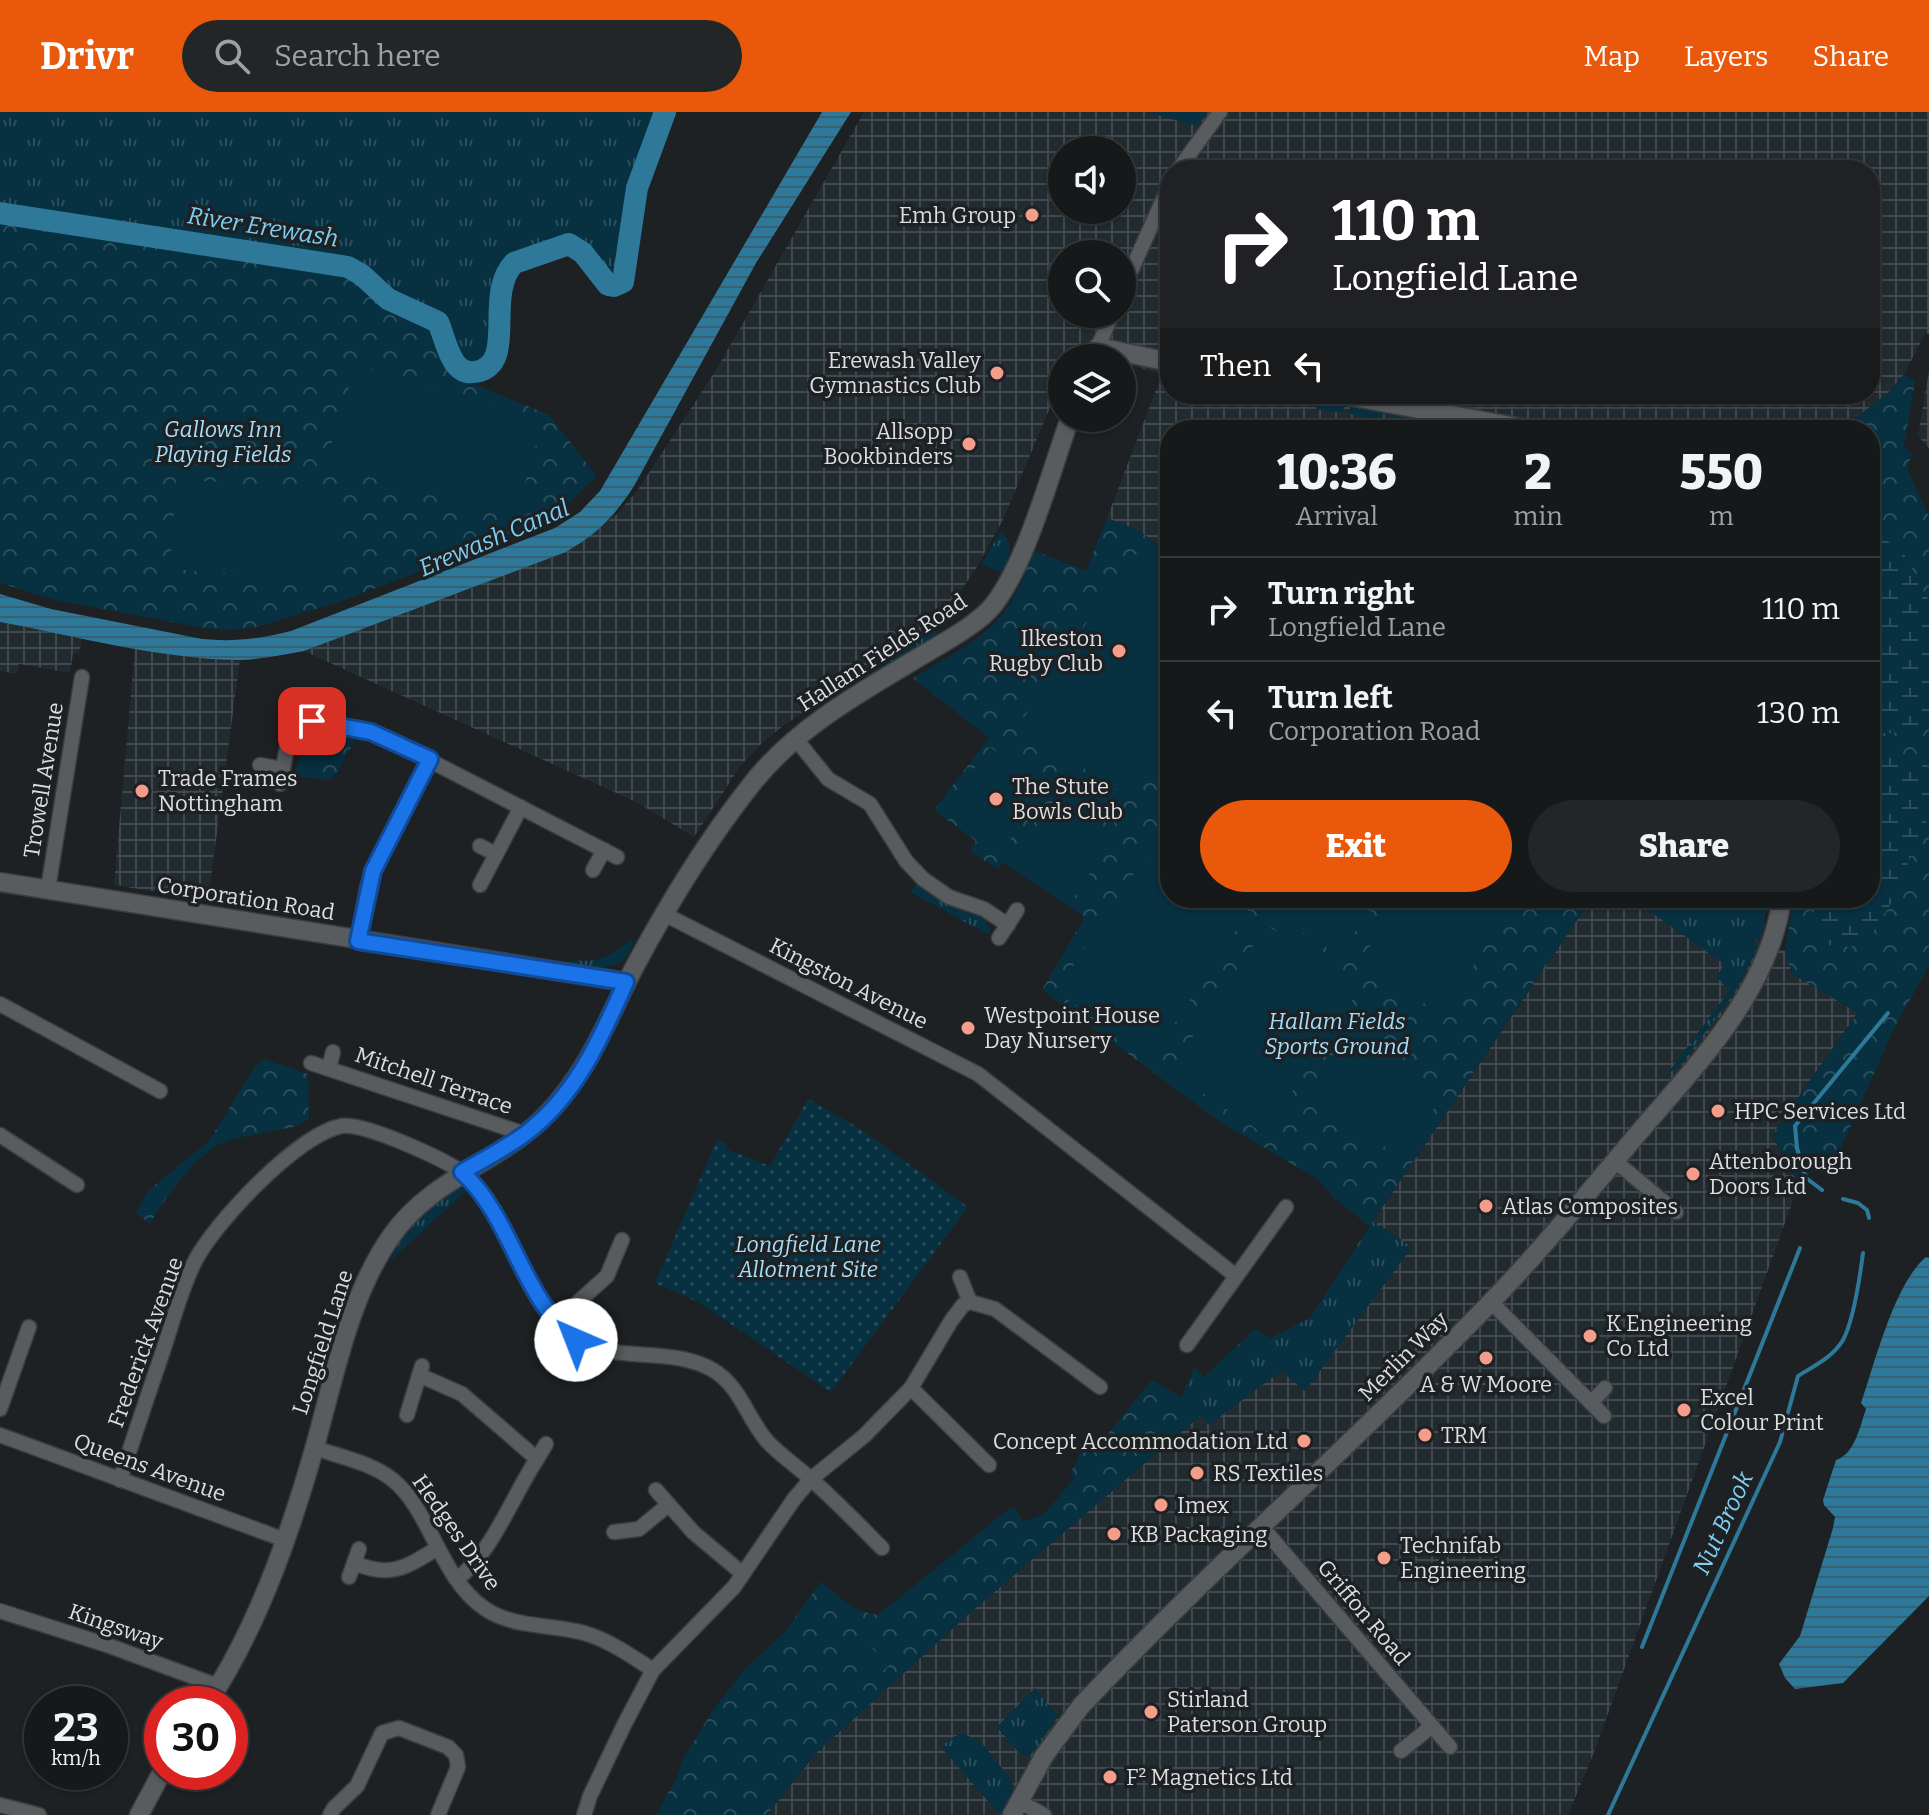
<!DOCTYPE html>
<meta charset="utf-8">
<style>
:root{--surface:#16191a;--page:#232627;--text:#f1f3f6;--muted:#9ea0a2;--line:#353839;--accent:#ea580c}
body{margin:0;font-family:Bitter,serif;background:var(--page);color:var(--text);height:100vh;display:flex;flex-direction:column;font-size:30px;white-space:nowrap}
*{box-sizing:border-box;margin:0}
p{font-size:26px;color:var(--muted)}
.icon{flex:none;width:44px;height:44px;fill:none;stroke:currentColor;stroke-width:2;stroke-linecap:round;stroke-linejoin:round}
.map{position:relative;flex:1;overflow:hidden}
.drawer{position:absolute;left:1160px;top:308px;width:720px;height:488px;display:flex;flex-direction:column;background:var(--surface);border-radius:32px;box-shadow:0 2px 6px #0004,0 0 0 2px var(--line)}
.drawer>*{flex:none}
.banner{position:absolute;left:1160px;top:48px;width:720px;height:244px;border-radius:32px;box-shadow:0 2px 6px #0004,0 0 0 2px var(--line);background:#202124;color:#fff;overflow:hidden}
.tools{position:absolute;left:1048px;top:24px;display:grid;gap:16px}
.tools a{display:grid;place-items:center;width:88px;height:88px;border-radius:50%;background:var(--surface);box-shadow:0 2px 6px #0004,0 0 0 2px var(--line);font-size:40px}
.speed{position:absolute;left:24px;top:1574px;display:flex;gap:16px;font-size:40px;font-weight:700;text-align:center}
.speed>*{display:grid;place-content:center;width:104px;height:104px;border-radius:50%;background:var(--surface);box-shadow:0 2px 6px #0004,0 0 0 2px var(--line);line-height:1}
.speed small{font-size:20px;font-weight:400}
.speed .limit{border:12px solid #d22;background:#fff;color:#111}
.pin{position:absolute;display:grid;place-items:center;width:68px;height:68px;color:#fff;margin:-34px;border-radius:16px;box-shadow:0 4px 12px #0006}
.me{position:absolute;width:88px;margin:-44px;rotate:316deg;stroke-linejoin:round;filter:drop-shadow(0 0 6px #0008)}
.turn{display:flex;align-items:center;gap:28px;height:168px;padding:0 40px;font-size:36px}
.turn .icon{width:104px;height:104px;stroke-width:2.5}
.turn b{display:block;font-size:56px;line-height:68px}
.then{display:flex;align-items:center;height:76px;padding:0 40px;background:#0003;gap:16px;font-size:30px}
.eta{display:flex;justify-content:space-evenly;align-items:center;height:136px;text-align:center}
.eta b{font-size:48px;font-weight:800;line-height:56px}
.action{display:flex;gap:16px;margin-top:auto;padding:16px 40px}
.action a{flex:1;height:92px;border-radius:48px;background:var(--accent);color:#fff;font-size:32px;font-weight:800;line-height:92px;text-align:center}
.action a+a{background:var(--page);color:var(--text)}
ul{padding:0;list-style:none}
li{display:flex;align-items:center;gap:24px;height:104px;padding:0 40px;border-top:2px solid var(--line)}
li div{flex:1}
li b{display:block;font-size:30px}
li em{font-style:normal}
header{display:flex;align-items:center;gap:48px;box-sizing:border-box;height:112px;padding:0 40px;background:var(--accent);color:#fff}
header strong{font-size:38px}
nav{display:flex;gap:44px;margin-inline-start:auto;font-size:28px}
.search{width:560px;height:72px;background:var(--page);display:flex;align-items:center;gap:20px;box-sizing:border-box;padding:0 28px;border-radius:44px;color:var(--muted);font-size:30px}
.map>svg:first-child{display:block}
.industrial{fill:url(#industrial-grid);fill-rule:evenodd}
.grass{fill:url(#grass-tufts)}
.forest{fill:url(#forest-crowns)}
.wetland{fill:url(#wetland-marsh)}
.garden{fill:url(#garden-dots)}
.pitch{fill:#073041}
.water{fill:url(#water-rules)}
.lines{fill:none;stroke-linecap:round;stroke-linejoin:round}
.stream{stroke:#2e7999;stroke-width:4}
.river{stroke:#2e7999;stroke-width:22}
.minor-casing{stroke:#3b3e3f;stroke-width:17}
.tertiary-casing{stroke:#3b3e3f;stroke-width:21}
.minor{stroke:#585c5f;stroke-width:14}
.tertiary{stroke:#585c5f;stroke-width:18}
.route-casing{stroke:#114b97;stroke-width:20}
.route{stroke:#1a73e8;stroke-width:14}
.poi-dot{fill:#f49d8b;stroke:#1d2123;stroke-width:3}
.labels{text-anchor:middle;stroke-width:7;stroke-linejoin:round;paint-order:stroke}
.poi-label{font-size:22px;fill:#dcdee0;stroke:#1d2123;text-anchor:start}
.park-label{font-size:22px;font-style:italic;fill:#a4defa;stroke:#1d2123}
.street-label{font-size:22px;fill:#dcdee0;stroke:#1d2123}
.water-label{font-size:24px;font-style:italic;fill:#7fcef3;stroke:#1d2123}
</style>
<header>
<strong>Drivr</strong>
<div class="search"><svg class="icon" aria-label="search" viewBox="0 0 24 24"><circle cx="10" cy="10" r="6"/><path d="M15 15l6 6"/></svg>Search here</div>
<nav><a>Map</a><a>Layers</a><a>Share</a></nav>
</header>
<div class="map">
<svg width="1929" height="1703" viewBox="0 0 1929 1703">
<defs>
<pattern id="industrial-grid" width="8" height="8" patternUnits="userSpaceOnUse" patternTransform="scale(2)"><rect width="8" height="8" fill="#212b30"/><path d="M0 4h8M4 0v8" fill="none" stroke="#41494e"/></pattern>
<pattern id="grass-tufts" width="24" height="20" patternUnits="userSpaceOnUse" patternTransform="scale(2)"><rect width="24" height="20" fill="#073041"/><path d="M3 7l-1-3M5 7V3M7 7l1-3M15 17l-1-3M17 17v-4M19 17l1-3" fill="none" stroke="#2b4e5c"/></pattern>
<pattern id="forest-crowns" width="20" height="18" patternUnits="userSpaceOnUse" patternTransform="scale(2)"><rect width="20" height="18" fill="#073041"/><path d="M2 6a3 3 0 1 1 6 0M12 15a3 3 0 1 1 6 0" fill="none" stroke="#2b4e5c"/></pattern>
<pattern id="wetland-marsh" width="20" height="14" patternUnits="userSpaceOnUse" patternTransform="scale(2)"><rect width="20" height="14" fill="#073041"/><path d="M1 5h8M5 5V1M11 12h8M15 12V8" fill="none" stroke="#2b4e5c"/></pattern>
<pattern id="garden-dots" width="8" height="8" patternUnits="userSpaceOnUse" patternTransform="scale(2)"><rect width="8" height="8" fill="#073041"/><path d="M2 2h.1M6 6h.1" fill="none" stroke="#2b4e5c" stroke-width="1.8" stroke-linecap="round"/></pattern>
<pattern id="water-rules" width="6" height="5" patternUnits="userSpaceOnUse" patternTransform="scale(2)"><rect width="6" height="5" fill="#2e7999"/><path d="M0 2.5h6" fill="none" stroke="#376172"/></pattern>
</defs>
<rect width="100%" height="100%" fill="#1d2123"/>
<g class="industrial">
<path d="M864,0h1065v222h-4l-21,40 -15,18 -48,38h-671v124l-32,-24 -31,-12 55,-144 -40,-11v-5h-20l-29,-7 -3,7h-8v21l-59,141 -29,52 -20,28 -20,21 -28,23 -123,82 -21,17 -21,22 -47,72 -58,-35 -332,-151 262,-99 50,-37 21,-24 79,-121zM1062,38h60v60h-60zM1170,58h700v224h-700zM1062,142h60v60h-60z"/>
<polygon points="1929,259 1929,336 1918,324"/>
<polygon points="0,510 82,525 79,542 73,541 70,561 19,552 17,562 0,559"/>
<polygon points="135,535 201,546 240,548 208,788 114,773"/>
<polygon points="1592,786 1640,786 1640,788 1765,812 1760,829 1785,839 1792,862 1858,900 1772,1023 1796,1068 1794,1086 1595,1638 1568,1703 767,1703 816,1641 972,1499 1201,1303 1208,1312 1281,1259 1305,1278 1412,1135 1373,1109"/>
</g>
<g class="grass">
<path d="M0,0h659l-25,72 -17,94 -3,3 -7,-3 -24,-36 -10,-10 -29,18 -37,11c-7,12 -13,25 -14,38 -1,22 8,46 -6,65l-15,-1 -12,-8 -16,-38 -49,-21 -27,-29 -9,-6 -232,-39 -54,-4 -73,-12z"/>
<polygon points="1146,0 1208,0 1197,14"/>
<polygon points="1318,288 1441,313 1452,318 1426,318 1394,311 1395,305 1382,302 1380,309 1350,302 1350,295 1344,295 1343,301 1316,297"/>
<path d="M1000,420c17,11 8,26 2,41l-20,-9z"/>
<polygon points="934,513 938,523 850,577"/>
<polygon points="916,773 950,793 984,805 991,818 987,822 910,780"/>
<polygon points="1640,786 1769,786 1760,829 1754,828 1753,833 1758,835 1757,838 1735,880 1680,954 1667,962 1730,878 1716,866 1724,852 1641,793"/>
<path d="M629,828l4,2c-7,32 -38,26 -63,23l1,-5c24,3 41,-2 58,-20z"/>
<path d="M459,1076l8,2 -78,72c13,-32 40,-57 70,-74z"/>
<polygon points="1373,1109 1412,1135 1305,1279 1281,1259 1209,1313 1191,1295 1183,1293 1182,1285 1194,1255 1204,1265 1255,1217 1270,1226 1310,1206"/>
<polygon points="1035,1576 1058,1604 1034,1640 1027,1644 1019,1641 997,1615"/>
<polygon points="963,1621 982,1631 1013,1670 1012,1680 1000,1703 941,1635 953,1625"/>
</g>
<g class="forest">
<polygon points="0,107 352,162 395,196 426,209 436,216 449,255 457,265 549,303 597,364 563,396 520,421 339,490 257,515 226,518 199,515 55,488 0,471"/>
<polygon points="1904,262 1915,269 1904,335 1912,342 1907,357 1929,404 1929,853 1893,919 1835,1049 1796,1068 1772,1023 1858,901 1792,862 1785,839 1794,786 1870,786 1870,318 1841,318 1889,280"/>
<path d="M1107,406l31,12 32,24v344h422l-223,328 -35,-28 -18,-20 -97,-57 -177,-131 43,-73 -82,-55 -5,7 -28,-18 6,-10 -42,-31 55,-72 -76,-60c63,-38 99,-51 119,-128l54,21z"/>
<path d="M322,621l33,7 -18,33 -8,7 -32,-4c-4,-19 12,-30 25,-43z"/>
<path d="M264,947l44,15 1,45c-14,11 -29,9 -46,14 -14,3 -30,5 -43,11 -24,11 -57,57 -70,80l-14,-11 12,-22 61,-50 46,-75z"/>
<path d="M1152,1268l30,17 1,8 8,2 10,8 -229,196 -156,142 -49,62h-111l22,-40 4,-14 31,-51 31,-40 41,-38 36,-51c18,16 33,31 57,34l132,-107 6,1 7,13 21,-8 31,-37 -5,-3 12,-24 10,3z"/>
</g>
<g class="wetland">
<path d="M1870,418l32,20 27,51v115c-15,18 -37,18 -59,16z"/>
<polygon points="1877,639 1923,650 1929,655 1929,703 1889,795 1867,829 1850,835 1827,833 1814,814 1814,786 1870,786 1870,640"/>
</g>
<polygon class="garden" points="808,987 859,1016 968,1095 831,1280 698,1190 655,1171 717,1028 728,1032 726,1037 770,1054"/>
<g class="pitch">
<polygon points="356,253 543,309 514,408 325,352"/>
<polygon points="176,367 344,379 337,469 170,457"/>
<polygon points="1133,441 1170,465 1170,624 1129,686 1019,613"/>
<polygon points="990,635 1047,677 1002,738 945,697"/>
<polygon points="1058,686 1115,725 1068,793 1012,755"/>
<polygon points="1152,734 1170,746 1170,786 1230,786 1249,799 1153,944 1056,880"/>
<polygon points="1251,786 1377,786 1339,844"/>
<polygon points="1399,786 1514,786 1444,903 1359,852"/>
<polygon points="1267,813 1361,875 1264,1022 1170,959"/>
<polygon points="1349,919 1444,981 1402,1046 1306,984"/>
<polygon points="868,1532 889,1553 875,1567 854,1546"/>
</g>
<g class="water">
<path d="M822,0h29l-95,151 -122,223c-20,31 -36,47 -68,66l-262,99c-22,4 -45,9 -67,9 -76,-1 -162,-24 -237,-38v-28l51,15 151,30c31,3 59,0 89,-8l264,-103 25,-16 20,-21z"/>
<path d="M1926,1145l3,1v338l-86,87 -48,6 -10,-11 -6,-14 21,-28 33,-108 2,-11 -11,-12 -1,-5 13,-40c19,-6 24,-34 30,-51l-5,-6c14,-40 33,-119 65,-146z"/>
</g>
<g class="lines">
<g class="stream">
<polyline points="1822,1078 1806,1066 1797,1036 1795,1014 1888,901"/>
<polyline points="1843,1087 1858,1091 1867,1098 1869,1106"/>
<polyline points="1642,1535 1800,1136"/>
<path d="M1608,1703l172,-373 18,-66c16,-10 35,-19 45,-36 11,-20 17,-64 20,-87"/>
</g>
<path class="river" d="M0,101l348,54 14,8 26,24 50,23c8,17 12,54 37,50 44,-7 8,-76 39,-109l55,-19 14,9 25,32 6,1 9,-4 14,-94 28,-76"/>
<g class="minor-casing">
<g id="minor">
<polyline points="1178,58 1220,0"/>
<polyline points="1122,179 1170,72"/>
<polyline points="1098,235 1112,202"/>
<polyline points="795,626 828,667 870,692 906,749 923,767 949,785 984,797 1008,813"/>
<polyline points="260,653 283,657"/>
<polyline points="280,672 289,625 294,613 312,609 362,617 382,624 617,745"/>
<polyline points="480,734 496,742"/>
<polyline points="593,758 604,738"/>
<polyline points="480,773 521,695"/>
<polyline points="48,777 82,565"/>
<polyline points="664,802 978,962 1236,1164"/>
<polyline points="999,826 1017,798"/>
<polyline points="358,829 367,776 373,759 430,647"/>
<polyline points="0,892 160,979"/>
<polyline points="311,951 525,1022"/>
<polyline points="329,956 333,940"/>
<polyline points="0,1023 77,1073"/>
<polyline points="1615,1049 1676,1100"/>
<polyline points="960,1165 970,1190 995,1197 1100,1275"/>
<polyline points="1491,1190 1604,1304"/>
<polyline points="556,1210 607,1164 622,1128"/>
<polyline points="1187,1233 1286,1095"/>
<path d="M419,1263l43,19 75,65c-25,38 -45,94 -80,120"/>
<polyline points="911,1276 989,1353"/>
<polyline points="1591,1291 1605,1276"/>
<polyline points="0,1297 29,1215"/>
<polyline points="407,1303 422,1254"/>
<polyline points="0,1323 285,1428"/>
<path d="M315,1336c26,9 57,15 78,32 38,31 47,98 91,128 28,20 67,16 100,25 25,7 47,23 69,37"/>
<polyline points="537,1347 546,1332"/>
<path d="M120,1368c14,-44 29,-88 44,-132 9,-28 17,-58 30,-85 19,-39 105,-130 148,-137 23,-3 103,33 122,48 47,38 55,117 100,157 41,37 103,12 149,39 28,17 34,48 54,71 14,15 31,26 46,40 24,21 46,44 69,67"/>
<polyline points="656,1378 693,1420 743,1462"/>
<polyline points="1262,1415 1450,1635"/>
<polyline points="614,1420 639,1417 668,1393"/>
<path d="M354,1451c36,15 51,5 82,-14"/>
<polyline points="349,1465 359,1437"/>
<polyline points="0,1499 107,1533 218,1574"/>
<polyline points="1401,1639 1432,1614"/>
<polyline points="1018,1689 1044,1703"/>
<polyline points="0,1693 39,1703"/>
<polyline points="330,1703 334,1696 357,1674 382,1621 399,1616 448,1635 456,1643 458,1655 438,1703"/>
<polyline points="584,1703 590,1684 625,1611 653,1558 734,1475 794,1387 811,1367 864,1324 911,1276 951,1209 963,1193 970,1190"/>
</g>
</g>
<g class="tertiary-casing">
<g id="tertiary">
<polyline points="1094,246 1098,235 1170,250"/>
<polyline points="1338,282 1532,318"/>
<polyline points="0,770 626,870"/>
<path d="M207,1592c51,-77 83,-170 108,-258 20,-71 34,-150 77,-211 42,-59 111,-73 157,-123 41,-44 58,-92 85,-144 34,-64 72,-126 117,-183 44,-56 105,-90 165,-126 24,-15 53,-29 73,-49 35,-37 63,-142 81,-192"/>
<polyline points="139,1703 162,1660"/>
<path d="M1012,1703l32,-59 37,-50c132,-140 277,-266 410,-404 51,-53 97,-109 144,-165 59,-70 134,-143 147,-239"/>
</g>
</g>
<use href="#minor" class="minor"/>
<use href="#tertiary" class="tertiary"/>
</g>
<g class="lines">
<g class="route-casing">
<path id="route" d="M312,609l59,11 59,27 -57,112 -15,70 268,41c-25,56 -50,114 -101,152 -19,14 -42,26 -63,38 51,47 59,126 114,168"/>
</g>
<use href="#route" class="route"/>
</g>
<g class="poi-dot">
<circle cx="1032" cy="103" r="8"/>
<circle cx="997" cy="261" r="8"/>
<circle cx="969" cy="332" r="8"/>
<circle cx="1119" cy="539" r="8"/>
<circle cx="142" cy="679" r="8"/>
<circle cx="996" cy="687" r="8"/>
<circle cx="968" cy="916" r="8"/>
<circle cx="1718" cy="999" r="8"/>
<circle cx="1693" cy="1062" r="8"/>
<circle cx="1486" cy="1094" r="8"/>
<circle cx="1590" cy="1224" r="8"/>
<circle cx="1486" cy="1246" r="8"/>
<circle cx="1684" cy="1298" r="8"/>
<circle cx="1425" cy="1323" r="8"/>
<circle cx="1304" cy="1329" r="8"/>
<circle cx="1197" cy="1361" r="8"/>
<circle cx="1161" cy="1393" r="8"/>
<circle cx="1114" cy="1422" r="8"/>
<circle cx="1384" cy="1446" r="8"/>
<circle cx="1151" cy="1600" r="8"/>
<circle cx="1110" cy="1665" r="8"/>
</g>
<g class="labels">
<g class="poi-label">
<text x="1016" y="111" text-anchor="end">Emh Group</text>
<text x="981" y="256" text-anchor="end">Erewash Valley<tspan x="981" dy="25">Gymnastics Club</tspan></text>
<text x="953" y="327" text-anchor="end">Allsopp<tspan x="953" dy="25">Bookbinders</tspan></text>
<text x="1103" y="534" text-anchor="end">Ilkeston<tspan x="1103" dy="25">Rugby Club</tspan></text>
<text x="158" y="674">Trade Frames<tspan x="158" dy="25">Nottingham</tspan></text>
<text x="1012" y="682">The Stute<tspan x="1012" dy="25">Bowls Club</tspan></text>
<text x="984" y="911">Westpoint House<tspan x="984" dy="25">Day Nursery</tspan></text>
<text x="1734" y="1007">HPC Services Ltd</text>
<text x="1709" y="1057">Attenborough<tspan x="1709" dy="25">Doors Ltd</tspan></text>
<text x="1502" y="1102">Atlas Composites</text>
<text x="1606" y="1219">K Engineering<tspan x="1606" dy="25">Co Ltd</tspan></text>
<text x="1486" y="1280" text-anchor="middle">A &amp; W Moore</text>
<text x="1700" y="1293">Excel<tspan x="1700" dy="25">Colour Print</tspan></text>
<text x="1441" y="1331">TRM</text>
<text x="1288" y="1337" text-anchor="end">Concept Accommodation Ltd</text>
<text x="1213" y="1369">RS Textiles</text>
<text x="1177" y="1401">Imex</text>
<text x="1130" y="1430">KB Packaging</text>
<text x="1400" y="1441">Technifab<tspan x="1400" dy="25">Engineering</tspan></text>
<text x="1167" y="1595">Stirland<tspan x="1167" dy="25">Paterson Group</tspan></text>
<text x="1126" y="1673">F² Magnetics Ltd</text>
</g>
<g class="park-label">
<text x="223" y="325">Gallows Inn<tspan x="223" dy="25">Playing Fields</tspan></text>
<text x="1337" y="917">Hallam Fields<tspan x="1337" dy="25">Sports Ground</tspan></text>
<text x="808" y="1140">Longfield Lane<tspan x="808" dy="25">Allotment Site</tspan></text>
</g>
<g class="street-label">
<text transform="translate(882 540) rotate(-33)" y="8">Hallam Fields Road</text>
<text transform="translate(43 668) rotate(-81)" y="8">Trowell Avenue</text>
<text transform="translate(246 786) rotate(9)" y="8">Corporation Road</text>
<text transform="translate(849 871) rotate(27)" y="8">Kingston Avenue</text>
<text transform="translate(434 968) rotate(19)" y="8">Mitchell Terrace</text>
<text transform="translate(145 1230) rotate(-70)" y="8">Frederick Avenue</text>
<text transform="translate(322 1230) rotate(-72)" y="8">Longfield Lane</text>
<text transform="translate(1403 1244) rotate(-45)" y="8">Merlin Way</text>
<text transform="translate(150 1355) rotate(20)" y="8">Queens Avenue</text>
<text transform="translate(457 1420) rotate(55)" y="8">Hedges Drive</text>
<text transform="translate(1364 1500) rotate(50)" y="8">Griffon Road</text>
<text transform="translate(116 1514) rotate(19)" y="8">Kingsway</text>
</g>
<g class="water-label">
<text transform="translate(263 115) rotate(9)" y="8">River Erewash</text>
<text transform="translate(494 426) rotate(-23)" y="8">Erewash Canal</text>
<text transform="translate(1723 1411) rotate(-65)" y="8">Nut Brook</text>
</g>
</g>
</svg>
<div class="tools">
<a><svg class="icon" aria-label="sound" viewBox="0 0 24 24"><path d="M4 9h4l5-4v14l-5-4H4zM17 9q2 3 0 6"/></svg></a>
<a><svg class="icon" aria-label="search" viewBox="0 0 24 24"><circle cx="10" cy="10" r="6"/><path d="M15 15l6 6"/></svg></a>
<a><svg class="icon" aria-label="layers" viewBox="0 0 24 24"><path d="M12 4l9 5-9 5-9-5zM3 14l9 5 9-5"/></svg></a>
</div>
<div class="speed"><div>23<small>km/h</small></div><div class="limit">30</div></div>
<div class="pin" style="left:312px;top:609px;background:#d93025"><svg class="icon" aria-label="arrive" viewBox="0 0 24 24"><path d="M6 21V4h12l-3 4 3 4H6"/></svg></div>
<svg class="me" style="left:576px;top:1228px" viewBox="-20 -20 40 40"><circle r="19" fill="#fff"/><path d="M0-13L10 11 0 6-10 11z" fill="#1a73e8"/></svg>
<div class="banner">
<div class="turn"><svg class="icon" aria-label="right" viewBox="0 0 24 24"><path d="M7 20v-9h11M14 6l5 5-5 5"/></svg><div><b>110 m</b>Longfield Lane</div></div>
<div class="then">Then<svg class="icon" aria-label="left" viewBox="0 0 24 24"><path d="M17 20v-9H6M10 6l-5 5 5 5"/></svg></div>
</div>
<section class="drawer">
<div class="eta">
<div><b>10:36</b><p>Arrival</p></div>
<div><b>2</b><p>min</p></div>
<div><b>550</b><p>m</p></div>
</div>
<ul>
<li><svg class="icon" aria-label="right" viewBox="0 0 24 24"><path d="M7 20v-9h11M14 6l5 5-5 5"/></svg><div><b>Turn right</b><p>Longfield Lane</p></div><em>110 m</em></li>
<li><svg class="icon" aria-label="left" viewBox="0 0 24 24"><path d="M17 20v-9H6M10 6l-5 5 5 5"/></svg><div><b>Turn left</b><p>Corporation Road</p></div><em>130 m</em></li>
</ul>
<div class="action"><a>Exit</a><a>Share</a></div>
</section>
</div>
